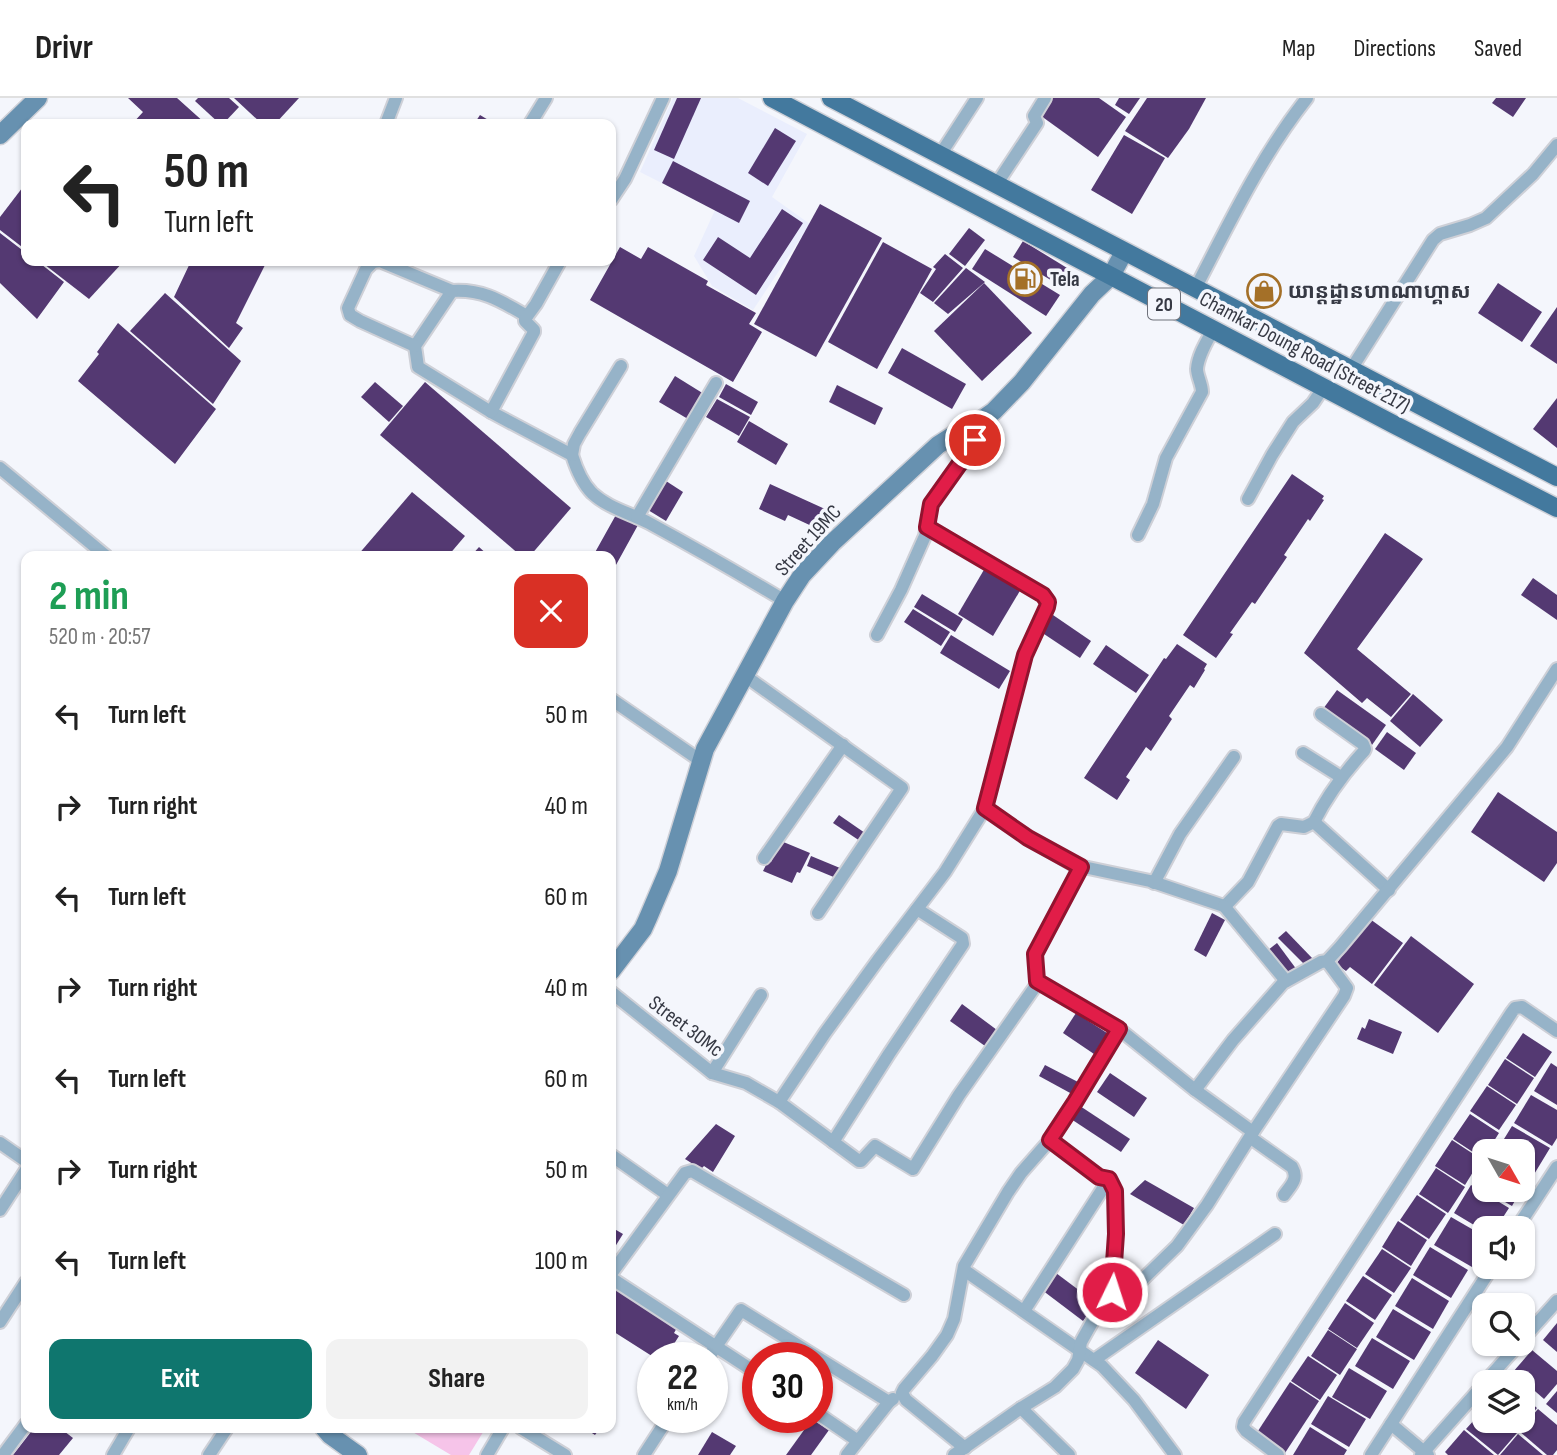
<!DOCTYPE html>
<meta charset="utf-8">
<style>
:root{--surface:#fff;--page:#f2f2f2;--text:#222;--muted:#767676;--line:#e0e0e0;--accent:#0f766e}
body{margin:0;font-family:"Sofia Sans Condensed","Noto Sans Khmer",sans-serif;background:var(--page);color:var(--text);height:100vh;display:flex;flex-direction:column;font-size:26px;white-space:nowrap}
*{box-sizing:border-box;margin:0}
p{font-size:23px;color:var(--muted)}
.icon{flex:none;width:38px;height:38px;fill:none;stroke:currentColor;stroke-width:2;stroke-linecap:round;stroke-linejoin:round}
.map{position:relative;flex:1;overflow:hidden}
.panel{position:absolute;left:21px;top:453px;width:595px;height:882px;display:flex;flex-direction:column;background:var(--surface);border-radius:14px;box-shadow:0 2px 5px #0004}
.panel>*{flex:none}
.banner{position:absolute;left:21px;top:21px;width:595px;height:147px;border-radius:14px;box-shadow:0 2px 5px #0004;background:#fff;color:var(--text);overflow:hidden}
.needle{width:46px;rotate:129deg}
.controls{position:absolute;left:1472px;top:1041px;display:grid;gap:14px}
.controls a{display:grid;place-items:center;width:63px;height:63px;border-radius:14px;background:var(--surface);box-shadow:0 2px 5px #0004;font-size:35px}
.speed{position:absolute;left:637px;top:1244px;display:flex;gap:14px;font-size:35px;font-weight:700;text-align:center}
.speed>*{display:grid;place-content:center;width:91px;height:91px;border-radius:50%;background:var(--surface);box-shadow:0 2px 5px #0004;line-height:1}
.speed small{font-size:18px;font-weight:400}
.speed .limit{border:10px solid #d22;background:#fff;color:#111}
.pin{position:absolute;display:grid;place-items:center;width:60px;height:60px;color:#fff;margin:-30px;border:4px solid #fff;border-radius:50%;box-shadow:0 2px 7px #0007}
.me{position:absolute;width:77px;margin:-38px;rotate:4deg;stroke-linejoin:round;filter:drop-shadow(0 0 5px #0008)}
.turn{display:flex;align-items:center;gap:24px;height:147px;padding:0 28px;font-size:32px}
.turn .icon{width:91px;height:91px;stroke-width:2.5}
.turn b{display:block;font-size:49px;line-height:60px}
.round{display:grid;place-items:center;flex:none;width:74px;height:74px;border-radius:14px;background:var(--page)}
.head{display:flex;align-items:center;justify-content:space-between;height:119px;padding:0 28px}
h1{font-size:42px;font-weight:700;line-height:52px;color:#1e9e55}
.action{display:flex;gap:14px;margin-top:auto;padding:14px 28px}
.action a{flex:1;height:80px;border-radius:14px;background:var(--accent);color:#fff;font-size:28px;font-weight:700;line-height:80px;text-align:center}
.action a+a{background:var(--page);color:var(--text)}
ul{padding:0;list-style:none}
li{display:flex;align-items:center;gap:21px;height:91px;padding:0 28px}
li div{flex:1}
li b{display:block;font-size:26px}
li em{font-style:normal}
header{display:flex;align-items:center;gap:42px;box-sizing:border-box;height:98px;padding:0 35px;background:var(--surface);border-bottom:2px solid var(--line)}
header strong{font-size:33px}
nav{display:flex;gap:38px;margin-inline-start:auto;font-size:24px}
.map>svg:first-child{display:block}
.built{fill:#eaeefd}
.green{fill:#f6c4e9}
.building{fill:#543972}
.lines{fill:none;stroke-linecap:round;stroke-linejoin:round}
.street-casing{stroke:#ced0d7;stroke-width:16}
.secondary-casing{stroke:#ced0d7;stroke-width:21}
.primary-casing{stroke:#ced0d7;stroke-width:21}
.street{stroke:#96b3c8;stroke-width:12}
.secondary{stroke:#6791b0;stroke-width:18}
.primary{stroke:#43799e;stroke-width:18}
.route-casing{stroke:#92132f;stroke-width:18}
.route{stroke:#e11d48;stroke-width:12}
.labels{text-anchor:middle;stroke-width:7;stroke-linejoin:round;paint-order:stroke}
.shield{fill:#f4f6fc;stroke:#6f727b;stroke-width:2}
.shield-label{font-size:19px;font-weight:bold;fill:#363944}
.poi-label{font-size:21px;font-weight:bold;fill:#363944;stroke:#f4f6fc;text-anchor:start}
.street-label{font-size:21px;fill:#363944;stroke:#f4f6fc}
</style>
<header>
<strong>Drivr</strong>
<nav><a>Map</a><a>Directions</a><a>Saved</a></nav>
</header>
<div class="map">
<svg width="1557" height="1357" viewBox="0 0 1557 1357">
<rect width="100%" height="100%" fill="#f4f6fc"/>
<polygon class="built" points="673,0 738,0 807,36 772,99 810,126 753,212 712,188 694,158 715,112 640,74"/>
<polygon class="green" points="406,1330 484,1330 485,1331 469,1357 451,1357"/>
<g class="building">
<polygon points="128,0 177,0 206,26 132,26 143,14"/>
<polygon points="198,0 229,0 239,9 223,26 220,26 195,3"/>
<polygon points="234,0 299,0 275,26 262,26"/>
<polygon points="677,0 701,0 674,61 654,52"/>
<polygon points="1047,0 1099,0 1126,19 1098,59 1037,15"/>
<polygon points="1119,0 1140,0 1129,16 1115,7"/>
<polygon points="1147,0 1206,0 1189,31 1168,60 1125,33"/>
<polygon points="1496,0 1526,0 1513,19 1492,5"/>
<polygon points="480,17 495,26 474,26"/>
<polygon points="775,30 796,43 768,88 748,75"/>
<polygon points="1124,37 1165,60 1132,116 1091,92"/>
<polygon points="673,63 750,103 739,125 662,85"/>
<polygon points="26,85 26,152 0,132 0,119"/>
<polygon points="820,106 882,140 816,259 754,226"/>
<polygon points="782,111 803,125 756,197 703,162 718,139 750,160"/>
<polygon points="969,130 985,142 965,168 949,156"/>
<polygon points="0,135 26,155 26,163 37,163 64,184 37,221 0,185"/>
<polygon points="1023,143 1072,173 1062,189 1013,159"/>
<polygon points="883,144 932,171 877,271 828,244"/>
<polygon points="620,149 641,161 648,149 708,183 706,187 756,215 749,226 762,234 733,284 590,202"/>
<polygon points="985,151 1060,197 1046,218 972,171"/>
<polygon points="945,156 963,170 933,204 920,195 936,171 933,169"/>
<polygon points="40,163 124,163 89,201"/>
<polygon points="191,163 267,163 236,225 243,230 229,250 174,199"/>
<polygon points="966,170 985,184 948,216 934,205"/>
<polygon points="984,185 1032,235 982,283 934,233"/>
<polygon points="1498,185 1542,214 1522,244 1478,215"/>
<polygon points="165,195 241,263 213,306 130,233"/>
<polygon points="1557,209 1557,266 1530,248"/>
<polygon points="118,225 216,311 175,366 78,283 99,256 97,254"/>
<polygon points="902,250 966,286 952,311 888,275"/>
<polygon points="675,278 704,296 688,321 659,304"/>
<polygon points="375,284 403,308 389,324 361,299"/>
<polygon points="425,284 571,410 530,458 521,458 380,337"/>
<polygon points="726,286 758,304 751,317 719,299"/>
<polygon points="837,287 883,310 875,327 829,304"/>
<polygon points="1557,300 1557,350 1533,331"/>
<polygon points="717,301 750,319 739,338 706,319"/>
<polygon points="749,323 788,346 776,367 737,344"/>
<polygon points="1292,376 1324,398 1322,401 1324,402 1310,423 1308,421 1284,457 1287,459 1255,506 1252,504 1230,535 1233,536 1216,560 1183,537"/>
<polygon points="666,383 683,394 666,423 648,412"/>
<polygon points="770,386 825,411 816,430 788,417 785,423 759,411"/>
<polygon points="412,394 465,438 448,458 357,458"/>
<polygon points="617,415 638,427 611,476 611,458 593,458"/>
<polygon points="1385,435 1423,461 1357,551 1411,596 1391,619 1367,600 1362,605 1304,555"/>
<polygon points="479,449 489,458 471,458"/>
<polygon points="985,470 1021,491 993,538 958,516"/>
<polygon points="1533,480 1557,497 1557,522 1521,497"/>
<polygon points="922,496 963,521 955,534 914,509"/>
<polygon points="913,511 950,534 941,548 904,524"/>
<polygon points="1053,517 1091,543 1080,560 1041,534"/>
<polygon points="951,537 1010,573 999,591 940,555"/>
<polygon points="1177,546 1207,566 1204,571 1205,572 1194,590 1190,587 1169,618 1172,621 1151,653 1146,649 1126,679 1130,682 1117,702 1084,680 1164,560 1166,561"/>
<polygon points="1106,547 1149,577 1136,595 1093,566"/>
<polygon points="1337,592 1386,627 1372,647 1323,611"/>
<polygon points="1413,596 1443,622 1420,649 1390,623"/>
<polygon points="1387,634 1416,655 1404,672 1375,651"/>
<polygon points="1498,694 1557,734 1557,765 1544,784 1471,734"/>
<polygon points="839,717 865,735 860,743 833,725"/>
<polygon points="781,743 810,755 800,775 797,774 792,785 763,773 768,763 771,764"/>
<polygon points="811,758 840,770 836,780 807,768"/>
<polygon points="1212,815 1225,822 1206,859 1194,852"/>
<polygon points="1370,821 1403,845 1372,886 1350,869 1346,873 1336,866"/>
<polygon points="1286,833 1313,861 1306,868 1278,840"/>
<polygon points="1411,838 1474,886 1438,935 1374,887"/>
<polygon points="1277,845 1297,872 1287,878 1268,852"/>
<polygon points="962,906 997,932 985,948 950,923"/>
<polygon points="1076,915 1107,935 1094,956 1063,935"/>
<polygon points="1369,921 1402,934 1393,956 1357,941 1362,929 1365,931"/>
<polygon points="1523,935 1552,954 1535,979 1506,960"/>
<polygon points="1505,961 1534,980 1517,1006 1488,987"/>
<polygon points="1551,965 1557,969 1557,1007 1534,993"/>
<polygon points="1045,967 1078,984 1072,996 1039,978"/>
<polygon points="1110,975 1147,1000 1134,1019 1097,994"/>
<polygon points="1487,988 1516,1007 1499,1032 1470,1013"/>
<polygon points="1531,997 1557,1012 1557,1040 1552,1048 1514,1025"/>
<polygon points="1080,1008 1130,1041 1121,1054 1071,1021"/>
<polygon points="1470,1016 1499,1035 1487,1054 1484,1054 1482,1060 1453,1041"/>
<polygon points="716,1026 735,1038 713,1074 704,1068 701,1071 685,1061"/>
<polygon points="1512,1028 1550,1050 1533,1078 1522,1072 1522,1054 1496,1054"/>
<polygon points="1452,1042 1481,1061 1465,1087 1435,1068"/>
<polygon points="1484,1069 1484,1092 1474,1086"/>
<polygon points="1436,1070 1465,1089 1448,1115 1419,1096"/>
<polygon points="1145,1082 1194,1110 1184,1127 1130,1096"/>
<polygon points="1471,1087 1509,1110 1496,1130 1484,1130 1484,1133 1454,1115"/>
<polygon points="1484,1092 1521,1092 1512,1108"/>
<polygon points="1417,1097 1446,1116 1429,1141 1400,1122"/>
<polygon points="1451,1119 1484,1138 1484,1149 1472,1169 1434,1147"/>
<polygon points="1398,1123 1427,1142 1411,1168 1382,1149"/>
<polygon points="611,1129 623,1136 613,1152 611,1151"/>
<polygon points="1430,1149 1468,1172 1451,1200 1413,1177"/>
<polygon points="1382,1151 1411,1170 1394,1195 1365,1176"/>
<polygon points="1056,1175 1096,1205 1083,1223 1042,1192"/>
<polygon points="1363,1178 1392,1197 1375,1222 1346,1203"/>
<polygon points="1412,1180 1449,1203 1433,1231 1395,1208"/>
<polygon points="614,1188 678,1228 674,1235 679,1238 665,1260 655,1260 611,1232 611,1193"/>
<polygon points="1345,1205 1374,1225 1357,1250 1328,1231"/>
<polygon points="1393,1211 1431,1234 1414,1262 1376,1239"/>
<polygon points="1557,1225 1557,1254 1543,1242"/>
<polygon points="1328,1232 1357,1251 1340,1277 1311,1258"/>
<polygon points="1372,1240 1410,1263 1393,1291 1355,1268"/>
<polygon points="1158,1242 1209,1277 1186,1311 1135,1275"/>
<polygon points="1532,1252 1557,1273 1557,1286 1544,1301 1513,1274"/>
<polygon points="1308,1258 1337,1277 1320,1302 1291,1283"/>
<polygon points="1349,1270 1387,1293 1370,1321 1332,1299"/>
<polygon points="1290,1284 1319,1303 1285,1355 1256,1336"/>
<polygon points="1557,1293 1557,1315 1546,1306"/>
<polygon points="1522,1297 1537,1310 1518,1332 1507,1323 1522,1323"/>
<polygon points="1328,1298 1366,1321 1349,1349 1311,1326"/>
<polygon points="1484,1311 1484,1323 1503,1323 1517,1335 1498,1357 1466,1331"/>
<polygon points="1538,1311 1557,1327 1557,1352 1553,1357 1547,1357 1519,1333"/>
<polygon points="812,1321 829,1332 811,1357 786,1357"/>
<polygon points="1310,1329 1347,1352 1344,1357 1293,1357"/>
<polygon points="34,1330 60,1330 73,1340 59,1357 13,1357"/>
<polygon points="584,1330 600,1330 595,1337"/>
<polygon points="1464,1332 1494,1357 1448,1357 1445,1354"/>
<polygon points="712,1334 736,1348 730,1357 698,1357"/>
<polygon points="1518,1336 1543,1357 1500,1357"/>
</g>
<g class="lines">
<g class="street-casing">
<g id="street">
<polyline points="386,26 396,0"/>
<polyline points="530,26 546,0"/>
<polyline points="940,57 977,0"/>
<polyline points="996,87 1037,25 1034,18 1045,0"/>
<polyline points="611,102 625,81 663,0"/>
<path d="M1195,191c34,-65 66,-133 112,-191"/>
<path d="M527,218c-26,-15 -44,-27 -75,-25l-37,55 3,21 73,45 81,43c4,13 10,28 20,38 16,15 38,20 57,30 46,25 91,51 136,78"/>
<polyline points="415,248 360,223 350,217 348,210 366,171 373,164 380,163 452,193"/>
<polyline points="1350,273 1433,142 1440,136 1470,127 1486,120 1533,76 1557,47"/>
<polyline points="491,314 534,234 534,232 525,223 525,221 536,206 560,163"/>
<polyline points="572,357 574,346 580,335 621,268"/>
<polyline points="0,370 106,458"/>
<polyline points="1248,401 1272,357 1293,324 1313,305 1323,290"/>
<polyline points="637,419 716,285"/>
<path d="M1138,437l15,-31 13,-46 36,-66c0,-8 -5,-16 -5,-23 1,-14 10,-28 16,-39"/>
<polyline points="877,537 901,492 925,438 931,406 973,347 975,342 973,328"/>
<polyline points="744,577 902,690 818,815"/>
<polyline points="611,601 701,663"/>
<polyline points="1303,655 1341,679"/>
<path d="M985,710l43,30 46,27 76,16 74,25 3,-2 21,-22 30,-56 3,-2 23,3 10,-5c13,-26 30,-49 50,-71l1,-2 -2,-5 -42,-30"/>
<polyline points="1314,724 1389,792"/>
<polyline points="764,760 843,647"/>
<polyline points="1154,785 1180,736 1234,659"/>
<polyline points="1224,808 1286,883"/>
<polyline points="1037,883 1119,931 1195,992 1253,1034"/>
<polyline points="611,894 712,975 746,985 779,1004 859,1063 861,1063 875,1048 913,1071 959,997 1037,886 1035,856 1081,769"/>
<polyline points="712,975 761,897"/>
<polyline points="1195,992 1233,942 1283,885 1321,864 1327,863 1340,849 1507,649 1557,571"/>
<polyline points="779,1004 825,935 878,862 945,774 985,710 1025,557 1047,509 1048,504 1043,497 927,428"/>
<path d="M1251,1040l41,29c7,12 -1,18 -8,28"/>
<polyline points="1050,1042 1099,1079 1109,1081 1115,1093 1116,1136 1112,1194"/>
<polyline points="833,1044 889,956 963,846 962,840 917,811"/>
<polyline points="0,1045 26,1063"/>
<polyline points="611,1057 668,1097"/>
<polyline points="0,1112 26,1072"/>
<polyline points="1517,1130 1557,1069"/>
<polyline points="964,1172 1102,1268 1134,1302 1175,1357"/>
<polyline points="611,1176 685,1075 692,1073 904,1197"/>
<polyline points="611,1180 758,1276"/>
<polyline points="1024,1213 1109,1081"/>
<polyline points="0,1224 26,1184"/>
<polyline points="1522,1242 1557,1203"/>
<polyline points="708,1260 741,1212 889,1304"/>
<polyline points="1094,1262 1275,1136"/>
<polyline points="1485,1284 1519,1246"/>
<polyline points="1021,1310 1069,1357"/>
<polyline points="817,1315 858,1343"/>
<polyline points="1391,1326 1428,1357"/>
<polyline points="521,1330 565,1357"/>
<polyline points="965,1350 906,1302 902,1295 904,1291 932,1258 947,1237 954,1221 964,1168 1008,1094 1021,1075 1050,1042 1075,1004 1119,931"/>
<polyline points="3,1357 26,1326"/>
<polyline points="113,1357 129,1330"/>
<polyline points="209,1357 227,1330"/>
<polyline points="487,1357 503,1330"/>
<polyline points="644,1357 668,1320"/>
<polyline points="847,1357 889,1304 893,1301"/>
<polyline points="954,1357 1021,1310 1055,1289 1073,1271 1078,1262 1081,1244 1104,1203 1112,1194 1117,1191 1132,1188 1140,1184 1177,1148 1207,1107 1253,1034 1344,898 1347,890 1327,863"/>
<polyline points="1278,1357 1246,1333 1243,1329 1244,1324 1512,914 1515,910 1522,909 1557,933"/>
<polyline points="1371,1357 1492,1169"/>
<polyline points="1421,1357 1484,1286"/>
</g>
</g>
<g class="secondary-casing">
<g id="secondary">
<polyline points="0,37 38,0"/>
<polyline points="611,873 643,831 648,820 668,773 705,651 785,503 802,477 832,445 938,347 963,331 973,328 994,313 1022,284 1092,196 1111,178 1124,154"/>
<polyline points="324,1330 330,1337 358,1357"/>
</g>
</g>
<g class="primary-casing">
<g id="primary">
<polyline points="772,0 1393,326 1557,410"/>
<polyline points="831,0 1557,379"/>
</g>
</g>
<use href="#street" class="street"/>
<use href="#secondary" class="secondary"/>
<use href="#primary" class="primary"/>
</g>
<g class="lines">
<g class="route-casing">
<polyline id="route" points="975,342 973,347 931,406 927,429 1043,497 1048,504 1047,509 1025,557 985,710 1028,740 1081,769 1035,856 1037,883 1119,931 1075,1004 1050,1042 1099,1079 1109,1081 1115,1093 1116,1136 1112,1194"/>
</g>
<use href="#route" class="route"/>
</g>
<defs>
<g id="fuel-ring" transform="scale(1.75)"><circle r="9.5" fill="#f4f6fc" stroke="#a47028" stroke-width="1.5"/><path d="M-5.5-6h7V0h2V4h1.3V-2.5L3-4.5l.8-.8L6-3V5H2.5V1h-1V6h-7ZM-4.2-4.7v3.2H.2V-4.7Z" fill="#a47028"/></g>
<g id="shop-ring" transform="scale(1.75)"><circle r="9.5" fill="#f4f6fc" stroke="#a47028" stroke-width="1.5"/><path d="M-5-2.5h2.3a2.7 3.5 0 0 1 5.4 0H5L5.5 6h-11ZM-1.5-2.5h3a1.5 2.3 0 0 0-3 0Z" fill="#a47028"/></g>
</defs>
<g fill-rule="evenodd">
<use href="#fuel-ring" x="1025" y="181"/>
<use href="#shop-ring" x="1264" y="193"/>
</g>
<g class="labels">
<rect class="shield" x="1148" y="190.5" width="32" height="31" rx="5"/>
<g class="shield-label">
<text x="1164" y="213">20</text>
</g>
<g class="poi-label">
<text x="1050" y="188">Tela</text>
<text x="1288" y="200">យាន្ដដ្ឋានហាណាហ្គាស</text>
</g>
<g class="street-label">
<text transform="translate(1305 254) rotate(28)" y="7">Chamkar Doung Road (Street 217)</text>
<text transform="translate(808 442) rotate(-48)" y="7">Street 19MC</text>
<text transform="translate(686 928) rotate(37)" y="7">Street 30Mc</text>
</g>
</g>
</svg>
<div class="controls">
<a><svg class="needle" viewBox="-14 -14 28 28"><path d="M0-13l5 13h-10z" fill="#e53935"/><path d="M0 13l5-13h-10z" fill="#767676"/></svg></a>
<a><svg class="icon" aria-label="sound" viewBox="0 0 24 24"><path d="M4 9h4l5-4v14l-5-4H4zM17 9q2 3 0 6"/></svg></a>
<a><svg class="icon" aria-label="search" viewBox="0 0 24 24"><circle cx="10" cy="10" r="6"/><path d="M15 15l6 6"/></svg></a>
<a><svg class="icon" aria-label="layers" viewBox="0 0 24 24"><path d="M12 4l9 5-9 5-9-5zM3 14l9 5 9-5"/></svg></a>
</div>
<div class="speed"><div>22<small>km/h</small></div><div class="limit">30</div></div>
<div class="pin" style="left:975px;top:342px;background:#d93025"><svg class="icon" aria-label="arrive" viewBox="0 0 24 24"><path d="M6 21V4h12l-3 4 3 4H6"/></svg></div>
<svg class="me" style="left:1112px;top:1194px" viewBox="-20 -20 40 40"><circle r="17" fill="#e11d48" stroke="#fff" stroke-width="3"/><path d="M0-11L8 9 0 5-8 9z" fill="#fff"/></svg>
<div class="banner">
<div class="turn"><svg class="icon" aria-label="left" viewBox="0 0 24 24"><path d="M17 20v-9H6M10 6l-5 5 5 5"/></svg><div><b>50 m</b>Turn left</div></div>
</div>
<section class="panel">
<div class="head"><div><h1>2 min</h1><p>520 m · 20:57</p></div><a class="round" style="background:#d93025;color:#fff"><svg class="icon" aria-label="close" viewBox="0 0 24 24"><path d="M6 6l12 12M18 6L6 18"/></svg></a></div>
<ul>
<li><svg class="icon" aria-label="left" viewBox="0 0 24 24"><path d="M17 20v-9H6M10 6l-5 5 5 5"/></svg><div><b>Turn left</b></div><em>50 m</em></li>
<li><svg class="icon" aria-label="right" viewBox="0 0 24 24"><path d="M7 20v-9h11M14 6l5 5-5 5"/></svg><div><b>Turn right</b></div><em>40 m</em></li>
<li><svg class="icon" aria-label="left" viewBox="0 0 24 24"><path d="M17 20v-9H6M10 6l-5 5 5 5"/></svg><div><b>Turn left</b></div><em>60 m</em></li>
<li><svg class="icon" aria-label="right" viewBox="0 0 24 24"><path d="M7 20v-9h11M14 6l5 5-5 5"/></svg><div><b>Turn right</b></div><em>40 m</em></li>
<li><svg class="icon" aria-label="left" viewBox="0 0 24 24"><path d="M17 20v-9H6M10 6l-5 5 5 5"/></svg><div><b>Turn left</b></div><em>60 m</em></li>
<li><svg class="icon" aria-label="right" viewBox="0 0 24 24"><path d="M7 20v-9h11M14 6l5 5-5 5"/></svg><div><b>Turn right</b></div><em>50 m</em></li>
<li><svg class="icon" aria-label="left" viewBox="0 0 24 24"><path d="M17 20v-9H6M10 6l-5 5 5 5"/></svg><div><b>Turn left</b></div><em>100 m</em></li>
</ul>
<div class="action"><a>Exit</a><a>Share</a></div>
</section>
</div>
